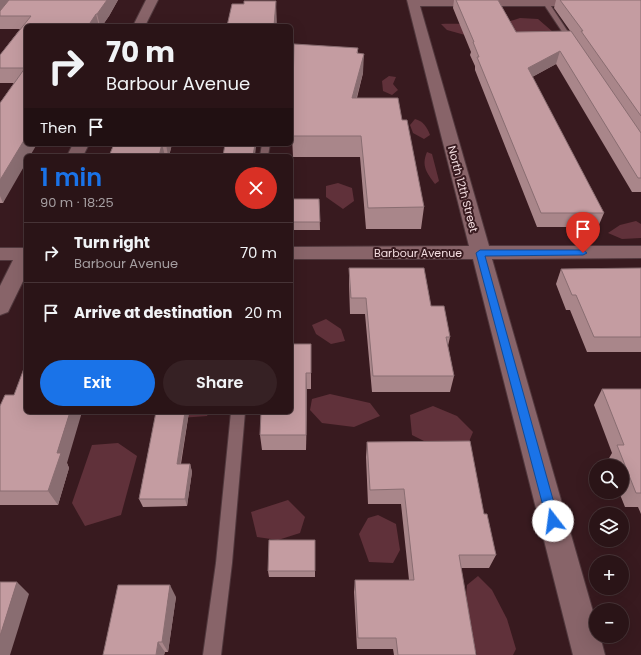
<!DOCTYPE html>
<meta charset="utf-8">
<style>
:root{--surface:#2a1417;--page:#362124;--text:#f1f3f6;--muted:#a59ea1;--line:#463336;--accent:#1a73e8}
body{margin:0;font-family:Poppins,sans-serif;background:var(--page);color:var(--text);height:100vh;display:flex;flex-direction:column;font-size:15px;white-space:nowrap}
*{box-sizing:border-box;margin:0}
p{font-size:13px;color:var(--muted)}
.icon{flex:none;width:22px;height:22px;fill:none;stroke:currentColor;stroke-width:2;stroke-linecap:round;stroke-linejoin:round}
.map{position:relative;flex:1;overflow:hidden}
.drawer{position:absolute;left:24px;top:154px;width:269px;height:260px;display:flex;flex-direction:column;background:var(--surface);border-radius:6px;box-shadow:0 4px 16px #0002,0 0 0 1px var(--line)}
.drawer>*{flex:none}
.banner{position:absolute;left:24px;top:24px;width:269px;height:122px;border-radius:6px;box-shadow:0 4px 16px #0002,0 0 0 1px var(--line);background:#2a1417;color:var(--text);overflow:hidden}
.buttons{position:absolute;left:589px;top:459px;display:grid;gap:8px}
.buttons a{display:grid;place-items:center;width:40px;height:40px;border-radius:50%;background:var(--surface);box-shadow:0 4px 16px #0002,0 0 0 1px var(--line);font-size:20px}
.pin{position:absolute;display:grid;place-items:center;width:34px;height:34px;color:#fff;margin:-41px -17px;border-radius:50% 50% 50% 0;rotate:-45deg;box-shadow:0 0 4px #0007}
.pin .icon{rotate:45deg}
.me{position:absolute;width:44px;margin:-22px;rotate:345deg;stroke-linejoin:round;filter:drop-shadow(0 0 3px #0008)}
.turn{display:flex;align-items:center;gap:14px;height:84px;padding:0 16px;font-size:18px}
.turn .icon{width:52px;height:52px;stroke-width:2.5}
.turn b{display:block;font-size:28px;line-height:34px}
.then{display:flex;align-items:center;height:38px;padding:0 16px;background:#0003;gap:8px;font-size:15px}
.round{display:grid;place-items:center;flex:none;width:42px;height:42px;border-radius:21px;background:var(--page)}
.head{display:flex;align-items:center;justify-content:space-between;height:68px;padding:0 16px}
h1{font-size:24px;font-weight:600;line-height:30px;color:var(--accent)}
.primary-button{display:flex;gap:8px;margin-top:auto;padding:8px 16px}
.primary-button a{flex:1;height:46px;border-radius:24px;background:var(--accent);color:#fff;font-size:16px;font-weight:600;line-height:46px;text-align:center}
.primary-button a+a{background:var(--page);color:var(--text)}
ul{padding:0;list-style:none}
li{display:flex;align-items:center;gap:12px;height:60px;padding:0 16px;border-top:1px solid var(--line)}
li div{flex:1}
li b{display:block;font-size:15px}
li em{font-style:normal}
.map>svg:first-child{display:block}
.green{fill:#60313a}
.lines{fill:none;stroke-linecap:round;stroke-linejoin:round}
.service-casing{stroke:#51383d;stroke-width:2}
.minor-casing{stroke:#51383d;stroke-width:2}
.service{fill:#886469;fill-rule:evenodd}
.minor{fill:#886469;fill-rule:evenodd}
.wall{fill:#a9868a}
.shaded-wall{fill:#896d71}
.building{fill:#c49ca1;stroke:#896d71}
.route{fill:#1a73e8;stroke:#114b97}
.labels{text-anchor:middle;stroke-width:4;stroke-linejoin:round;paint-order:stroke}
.street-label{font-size:11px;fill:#f4dee1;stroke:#381a1f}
</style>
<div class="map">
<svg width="641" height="655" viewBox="0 0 641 655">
<rect width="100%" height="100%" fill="#381a1f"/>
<g class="green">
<path d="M520,18l18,1 15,13 -88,3 -18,-5 -6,-6c28,-1 51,4 79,-6z"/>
<polygon points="389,76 396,77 393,84 398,90 392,95 383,91 382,81"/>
<path d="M415,119c8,2 12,8 15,16l-6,4 -11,-6 -3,-8z"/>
<path d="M427,152l5,2 7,27 -4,3c-8,-11 -14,-18 -8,-32z"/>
<polygon points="338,183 352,188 354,201 343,209 326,197 326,186"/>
<polygon points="636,221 641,224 641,238 622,239 608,233 620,225"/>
<polygon points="326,319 341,329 345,341 331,344 316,334 312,325"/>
<polygon points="330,394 370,403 380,416 354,427 322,423 310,410 312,399"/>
<polygon points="433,406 457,416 473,432 468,444 438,448 412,435 410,415"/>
<polygon points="107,412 209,412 207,416 180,418 138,413"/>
<polygon points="118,443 137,456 121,515 85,526 72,503 92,445"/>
<polygon points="288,500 305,517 300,533 278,540 257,537 251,512"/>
<polygon points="378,515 396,524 400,550 393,563 369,562 359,534 368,518"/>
<path d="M478,576l14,14 15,29 9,30 -3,6h-36c-8,-23 -13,-46 -10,-70z"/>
</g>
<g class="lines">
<g class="service-casing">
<g id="service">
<polygon points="541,0 547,0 576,44 575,45 571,45"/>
<polygon points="262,144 270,144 268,156 260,156"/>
<polygon points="231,412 245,412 232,563 221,655 203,655 216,563"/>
</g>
</g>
<g class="minor-casing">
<g id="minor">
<polygon points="146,0 158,0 145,26 133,26"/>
<polygon points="407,0 641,0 641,6 420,6 489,246 641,246 641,258 492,259 596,622 596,636 600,636 605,655 573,655 473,259 291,259 291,247 469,246"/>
<polygon points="73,144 89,144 83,156 67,156"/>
<polygon points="0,248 26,248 26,275 8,312 0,315 0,286 13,260 0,260"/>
</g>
</g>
<use href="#service" class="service"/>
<use href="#minor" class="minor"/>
</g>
<g class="wall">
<polygon points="0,0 118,0 109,16 102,26 26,26 26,144 3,203 0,203 0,103 14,83 0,83 0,55 20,29 0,29"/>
<polygon points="454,0 498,0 516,32 578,42 554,8 556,0 641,0 641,192 632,192 556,64 532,77 604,213 598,227 537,227 475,70 475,66 470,55 471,52 453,8"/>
<polygon points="358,48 358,53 363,73 357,98 402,120 424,207 421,229 366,229 360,157 293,157 292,136"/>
<polygon points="114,144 172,144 169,156 109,156"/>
<polygon points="319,199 320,230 291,230 291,217"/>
<polygon points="349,268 431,306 450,337 448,346 454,376 450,392 372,392 365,314 350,314 349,284"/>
<polygon points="641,268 641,352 587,352 570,310 566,310 556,284 561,269"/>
<polygon points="311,344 311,389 307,389 306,450 262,450 260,435"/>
<polygon points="602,389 641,389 641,514 638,507 625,507 619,492 622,492 622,466 610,466 608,460 612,453 594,405"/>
<polygon points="14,395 67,463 69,468 58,505 0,505 0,406"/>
<polygon points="156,412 189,412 181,464 190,464 192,472 187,506 143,507 139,499"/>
<polygon points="367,442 484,514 496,555 489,568 461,568 476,655 394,655 393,649 357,649 354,592 355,580 409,580 401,504 368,504 366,457"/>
<polygon points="315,540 315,577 269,577 268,571"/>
<polygon points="176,597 168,652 165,652 164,655 103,655"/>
</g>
<g class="shaded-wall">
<polygon points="0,0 15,0 0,16"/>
<polygon points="107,0 118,0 109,16 102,26 100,26 97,14"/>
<polygon points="276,1 277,26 274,26"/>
<polygon points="96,14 99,26 88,26"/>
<polygon points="560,51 556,64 525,81 528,68"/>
<polygon points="364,54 363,73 351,118 352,98"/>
<polygon points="26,137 26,144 37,144 30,156 26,156 26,163 3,203 0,196 0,180"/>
<polygon points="162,144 165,156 159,156"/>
<polygon points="166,144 172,144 169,156 168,156"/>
<polygon points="255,144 256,144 256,147 255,156 253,156"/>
<polygon points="306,373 307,389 306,450"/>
<polygon points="70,412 82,412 67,463 69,468 58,505 48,491 57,453"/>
<polygon points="185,412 189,412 179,472 177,464"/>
<polygon points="190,464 192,472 187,506 185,499"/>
<polygon points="17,582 29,594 10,655 0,655 0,636"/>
<polygon points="170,585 176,597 168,652 162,642"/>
<polygon points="158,642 165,652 164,655 156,655"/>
</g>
<g class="building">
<polygon points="9,0 107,0 97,14 96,14 88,26 26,26 26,137 0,180 0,103 25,68 0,68 0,55 31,16 0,16 0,11"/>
<polygon points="456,0 498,0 516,32 571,31 641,133 641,178 638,178 560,51 528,68 604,213 541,213 477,57 479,57 473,42 474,42"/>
<polygon points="560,0 641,0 641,116 581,31 583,31"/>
<polygon points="244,1 276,1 274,26 227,26 232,4 244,4"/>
<polygon points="294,44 358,48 357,53 364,54 352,98 398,98 402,120 407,120 424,207 368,208 361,136 292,136"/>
<polygon points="114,144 162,144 159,156 109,156"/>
<polygon points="225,144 255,144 253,156 223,156"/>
<polygon points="291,199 319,199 320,222 291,222"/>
<polygon points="349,268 424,268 431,306 444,306 450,337 446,337 454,376 373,376 366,298 351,298"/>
<polygon points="641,268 641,337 594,337 576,295 572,295 561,269"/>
<polygon points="291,344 311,344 311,373 306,373 306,435 260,435 261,412 291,412"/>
<polygon points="26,363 26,412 70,412 57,453 61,453 48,491 0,491 0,406 5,395 14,395"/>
<polygon points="602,389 641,389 641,493 636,493 617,445 624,445"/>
<polygon points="156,412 185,412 177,464 190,464 185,499 139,499"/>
<polygon points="470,441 484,514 487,514 496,555 459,555 476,655 398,655 396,638 358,638 355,580 414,580 404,489 370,490 367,442"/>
<polygon points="269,540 315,540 315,571 268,571"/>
<polygon points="0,582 17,582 0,636"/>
<polygon points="118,585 170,585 162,642 158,642 156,655 103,655"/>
</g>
<polygon class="route" points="480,250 583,250 587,253 583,255 485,256 559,521 557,525 553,527 549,525 547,521 476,253"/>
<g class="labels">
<g class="street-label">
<text transform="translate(463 189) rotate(75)" y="4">North 12th Street</text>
<text x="418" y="257">Barbour Avenue</text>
</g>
</g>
</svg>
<div class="buttons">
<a><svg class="icon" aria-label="search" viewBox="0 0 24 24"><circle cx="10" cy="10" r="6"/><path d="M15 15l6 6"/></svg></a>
<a><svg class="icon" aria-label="layers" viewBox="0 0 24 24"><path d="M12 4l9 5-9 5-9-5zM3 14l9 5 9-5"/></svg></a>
<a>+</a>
<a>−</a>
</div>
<div class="pin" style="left:583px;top:253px;background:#d93025"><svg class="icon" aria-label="arrive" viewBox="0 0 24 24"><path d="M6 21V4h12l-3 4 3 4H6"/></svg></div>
<svg class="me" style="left:553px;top:521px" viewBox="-20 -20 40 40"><circle r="19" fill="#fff"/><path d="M0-13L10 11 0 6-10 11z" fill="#1a73e8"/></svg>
<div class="banner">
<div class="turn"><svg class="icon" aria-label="right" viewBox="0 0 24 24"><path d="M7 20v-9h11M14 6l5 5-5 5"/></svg><div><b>70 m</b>Barbour Avenue</div></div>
<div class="then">Then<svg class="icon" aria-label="arrive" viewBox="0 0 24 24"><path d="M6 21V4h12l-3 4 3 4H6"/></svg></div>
</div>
<section class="drawer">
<div class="head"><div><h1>1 min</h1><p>90 m · 18:25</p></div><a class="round" style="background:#d93025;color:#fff"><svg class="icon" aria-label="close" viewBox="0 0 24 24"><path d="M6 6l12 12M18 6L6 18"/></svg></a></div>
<ul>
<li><svg class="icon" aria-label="right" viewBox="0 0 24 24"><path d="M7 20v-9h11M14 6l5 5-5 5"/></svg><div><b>Turn right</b><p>Barbour Avenue</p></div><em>70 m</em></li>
<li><svg class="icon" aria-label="arrive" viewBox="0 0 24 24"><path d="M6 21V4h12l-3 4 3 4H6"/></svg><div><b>Arrive at destination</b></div><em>20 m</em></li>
</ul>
<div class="primary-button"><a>Exit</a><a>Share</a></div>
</section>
</div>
